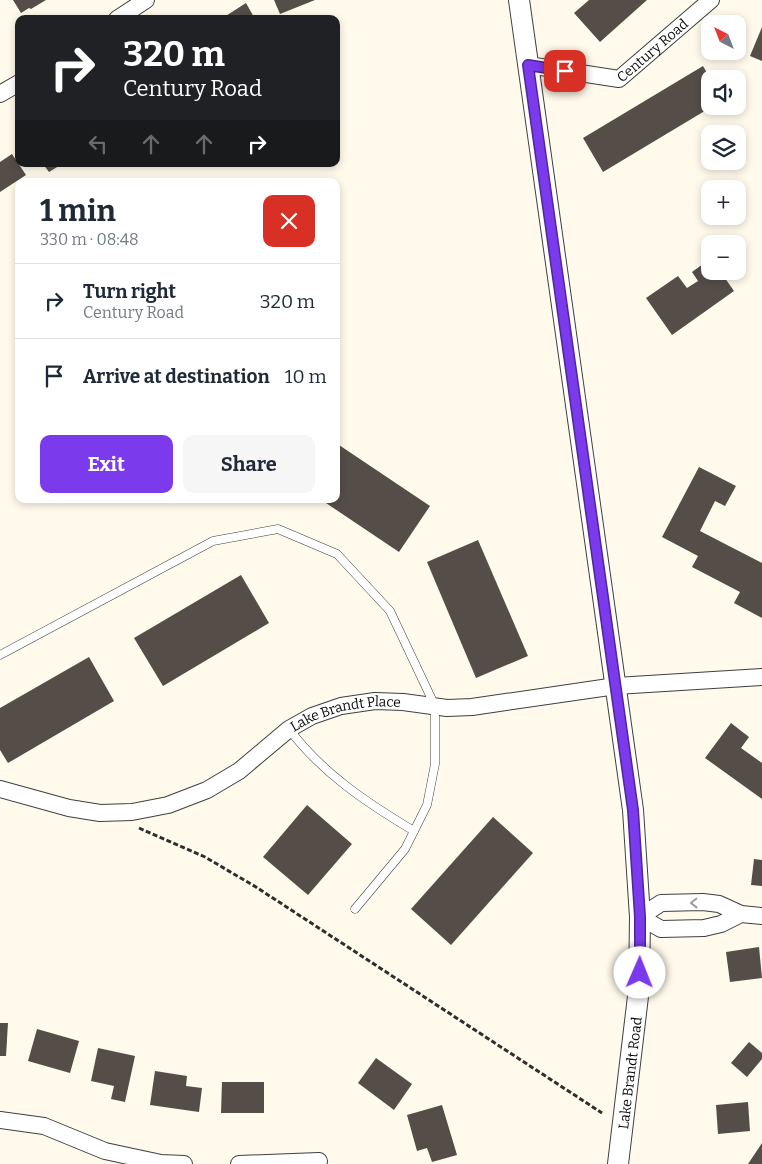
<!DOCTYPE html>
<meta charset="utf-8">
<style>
:root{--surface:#fff;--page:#f6f6f7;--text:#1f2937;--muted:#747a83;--line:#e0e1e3;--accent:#7c3aed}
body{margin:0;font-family:Bitter,serif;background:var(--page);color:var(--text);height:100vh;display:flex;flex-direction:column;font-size:19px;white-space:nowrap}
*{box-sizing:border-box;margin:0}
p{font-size:16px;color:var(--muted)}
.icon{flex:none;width:28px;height:28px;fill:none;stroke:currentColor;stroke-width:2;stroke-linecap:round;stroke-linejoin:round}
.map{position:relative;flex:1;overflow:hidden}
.drawer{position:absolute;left:15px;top:178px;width:325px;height:325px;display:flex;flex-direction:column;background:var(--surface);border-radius:10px;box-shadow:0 2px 8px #0003}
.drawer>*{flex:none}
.guide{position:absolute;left:15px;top:15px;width:325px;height:152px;border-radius:10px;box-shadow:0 2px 8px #0003;background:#202124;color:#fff;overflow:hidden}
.needle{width:32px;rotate:318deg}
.buttons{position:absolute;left:701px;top:15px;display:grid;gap:10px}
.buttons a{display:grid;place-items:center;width:45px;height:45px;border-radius:10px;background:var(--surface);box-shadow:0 2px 8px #0003;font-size:25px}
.pin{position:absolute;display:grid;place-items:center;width:42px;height:42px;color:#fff;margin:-21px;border-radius:10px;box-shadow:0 2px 8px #0006}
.me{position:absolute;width:55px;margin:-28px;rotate:1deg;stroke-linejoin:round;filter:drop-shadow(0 0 4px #0008)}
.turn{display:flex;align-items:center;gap:18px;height:105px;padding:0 25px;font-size:22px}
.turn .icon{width:65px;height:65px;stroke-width:2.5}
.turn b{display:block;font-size:35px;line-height:42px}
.lanes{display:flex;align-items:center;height:48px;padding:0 25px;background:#0003;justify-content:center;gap:25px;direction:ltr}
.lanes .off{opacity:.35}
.round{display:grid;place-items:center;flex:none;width:52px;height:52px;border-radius:10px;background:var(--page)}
.overview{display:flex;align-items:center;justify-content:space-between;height:85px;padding:0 25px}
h1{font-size:30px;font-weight:700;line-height:38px}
.cta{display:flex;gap:10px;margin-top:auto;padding:10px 25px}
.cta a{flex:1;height:58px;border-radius:10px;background:var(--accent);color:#fff;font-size:20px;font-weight:700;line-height:58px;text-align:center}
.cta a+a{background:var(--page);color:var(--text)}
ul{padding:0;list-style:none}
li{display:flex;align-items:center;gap:15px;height:75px;padding:0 25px;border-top:1px solid var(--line)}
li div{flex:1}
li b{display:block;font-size:19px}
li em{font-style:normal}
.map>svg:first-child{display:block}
.building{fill:#554d48}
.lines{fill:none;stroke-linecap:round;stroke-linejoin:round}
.service-casing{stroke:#3f3f3f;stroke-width:9}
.minor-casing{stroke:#3f3f3f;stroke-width:18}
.tertiary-casing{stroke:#3f3f3f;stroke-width:22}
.path{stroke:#2e2e2e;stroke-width:3;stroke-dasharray:5 2.5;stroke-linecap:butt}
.service{stroke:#fff;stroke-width:8}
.minor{stroke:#fff;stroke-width:16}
.tertiary{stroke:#fff;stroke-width:20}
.oneway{stroke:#9e9e9e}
.route-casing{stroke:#51269a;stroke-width:12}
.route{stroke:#7c3aed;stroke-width:9}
.labels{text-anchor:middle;stroke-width:5;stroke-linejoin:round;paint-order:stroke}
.street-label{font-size:14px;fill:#0c0c0c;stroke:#fff}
</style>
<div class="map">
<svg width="762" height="1164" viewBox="0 0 762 1164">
<rect width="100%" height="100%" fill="#fffaeb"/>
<g class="building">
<polygon points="13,0 46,0 31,9 29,8 21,13"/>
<polygon points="274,0 315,0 280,14"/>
<polygon points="589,0 647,0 600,42 574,13"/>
<polygon points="246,3 255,19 221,19"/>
<polygon points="762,27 762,61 750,56"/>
<polygon points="703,66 710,78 710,106 713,106 603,172 583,138"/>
<polygon points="12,154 26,175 0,192 0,162"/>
<polygon points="43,164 62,164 49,172"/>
<polygon points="710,259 710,271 720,271 734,291 672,335 646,298 678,276 687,288 698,281 692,272"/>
<polygon points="336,443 430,506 399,552 320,499 336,499"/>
<polygon points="699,467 736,486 725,506 715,501 700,531 762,563 762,618 734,603 740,592 692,567 698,556 662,537"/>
<polygon points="478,540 528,656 476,678 427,562"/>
<polygon points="241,575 269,623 163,686 134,638"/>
<polygon points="89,657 114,701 8,763 0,750 0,708"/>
<polygon points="731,723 749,737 741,748 762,763 762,799 705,758"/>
<polygon points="307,805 352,844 308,895 263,857"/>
<polygon points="493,817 533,853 451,945 411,909"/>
<polygon points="754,859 762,860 762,886 751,885"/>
<polygon points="759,947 762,978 730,982 726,952"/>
<polygon points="0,1023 8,1023 6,1056 0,1056"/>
<polygon points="37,1029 79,1041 70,1073 28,1061"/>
<polygon points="749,1042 762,1053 762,1059 747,1077 731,1063"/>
<polygon points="98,1048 135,1056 125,1102 111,1099 114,1086 91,1081"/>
<polygon points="376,1058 412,1084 394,1110 358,1083"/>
<polygon points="155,1071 187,1076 186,1086 202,1088 199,1112 150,1105"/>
<polygon points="222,1082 264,1082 264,1113 221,1113"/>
<polygon points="748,1102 750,1131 718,1134 716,1105"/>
<polygon points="442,1105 457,1155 432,1162 427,1148 417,1151 407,1115"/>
<polygon points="762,1143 762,1164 748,1164"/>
</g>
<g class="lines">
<g class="service-casing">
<g id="service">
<polyline points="0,655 213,541 278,529 337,554 390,611 435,706 435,764 427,805 405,849 355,909"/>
<path d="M289,729c33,44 78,74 125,102"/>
</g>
</g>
<g class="minor-casing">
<g id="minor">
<polyline points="117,19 146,0"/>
<path id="s1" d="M528,65l91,14 92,-79"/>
<polyline points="0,94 19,83"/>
<path id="s2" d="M0,789l69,19 31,5 32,-1 36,-7 39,-15 32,-19 50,-42 23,-13 29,-10 34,-5 28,1 44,6 25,-1 144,-21 146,-9"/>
<polyline points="741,914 721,924 704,928 661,929 640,917 661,903 703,902 719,904 741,914 762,916"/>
<polyline points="0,1120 44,1126 105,1151 161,1163 184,1164"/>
<polyline points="239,1164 319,1161"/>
</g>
</g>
<g class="tertiary-casing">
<polyline id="tertiary" points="519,0 633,810 640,917 639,988 618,1164"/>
</g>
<polyline class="path" points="139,828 205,857 256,887 602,1113"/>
<use href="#service" class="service"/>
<use href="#minor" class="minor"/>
<use href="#tertiary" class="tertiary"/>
</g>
<defs><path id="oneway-chevron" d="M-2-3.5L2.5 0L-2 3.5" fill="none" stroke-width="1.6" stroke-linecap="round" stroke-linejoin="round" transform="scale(1.25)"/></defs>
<use class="oneway" href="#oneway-chevron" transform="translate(694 903) rotate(179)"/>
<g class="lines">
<g class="route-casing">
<polyline id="route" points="565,71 528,65 633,810 640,917 640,973"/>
</g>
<use href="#route" class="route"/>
</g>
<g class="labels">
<g class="street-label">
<text dy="5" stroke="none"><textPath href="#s1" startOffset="136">Century Road</textPath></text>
<text dy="5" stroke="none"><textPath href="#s2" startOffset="376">Lake Brandt Place</textPath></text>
<text transform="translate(630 1073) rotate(-83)" y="5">Lake Brandt Road</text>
</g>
</g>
</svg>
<div class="buttons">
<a><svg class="needle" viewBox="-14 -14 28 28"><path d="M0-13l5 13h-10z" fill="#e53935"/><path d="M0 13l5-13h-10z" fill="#747a83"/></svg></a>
<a><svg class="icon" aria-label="sound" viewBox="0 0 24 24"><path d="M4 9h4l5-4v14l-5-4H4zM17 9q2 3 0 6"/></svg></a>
<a><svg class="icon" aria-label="layers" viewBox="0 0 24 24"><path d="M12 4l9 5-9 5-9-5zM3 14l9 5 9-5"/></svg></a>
<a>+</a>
<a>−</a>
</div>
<div class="pin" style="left:565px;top:71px;background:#d93025"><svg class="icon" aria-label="arrive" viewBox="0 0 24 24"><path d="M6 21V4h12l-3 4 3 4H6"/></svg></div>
<svg class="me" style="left:640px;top:973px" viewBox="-20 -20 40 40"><circle r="19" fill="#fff"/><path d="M0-13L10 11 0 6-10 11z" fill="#7c3aed"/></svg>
<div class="guide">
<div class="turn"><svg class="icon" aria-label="right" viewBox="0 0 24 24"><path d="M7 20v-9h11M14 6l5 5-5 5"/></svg><div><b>320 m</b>Century Road</div></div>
<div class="lanes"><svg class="icon off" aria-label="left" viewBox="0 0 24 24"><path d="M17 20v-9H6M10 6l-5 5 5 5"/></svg><svg class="icon off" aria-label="ahead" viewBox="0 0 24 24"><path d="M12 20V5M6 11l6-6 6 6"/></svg><svg class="icon off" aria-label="ahead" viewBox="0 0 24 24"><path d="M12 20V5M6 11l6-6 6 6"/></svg><svg class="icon" aria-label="right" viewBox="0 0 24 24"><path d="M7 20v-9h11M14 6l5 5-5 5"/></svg></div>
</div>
<section class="drawer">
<div class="overview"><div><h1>1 min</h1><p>330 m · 08:48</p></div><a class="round" style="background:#d93025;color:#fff"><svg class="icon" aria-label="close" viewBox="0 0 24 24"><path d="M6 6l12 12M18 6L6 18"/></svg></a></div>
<ul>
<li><svg class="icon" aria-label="right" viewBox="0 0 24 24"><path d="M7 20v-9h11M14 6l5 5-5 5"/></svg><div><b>Turn right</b><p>Century Road</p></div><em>320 m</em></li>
<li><svg class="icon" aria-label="arrive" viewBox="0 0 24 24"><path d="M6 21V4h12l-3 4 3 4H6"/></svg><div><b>Arrive at destination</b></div><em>10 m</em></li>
</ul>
<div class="cta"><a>Exit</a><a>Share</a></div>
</section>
</div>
